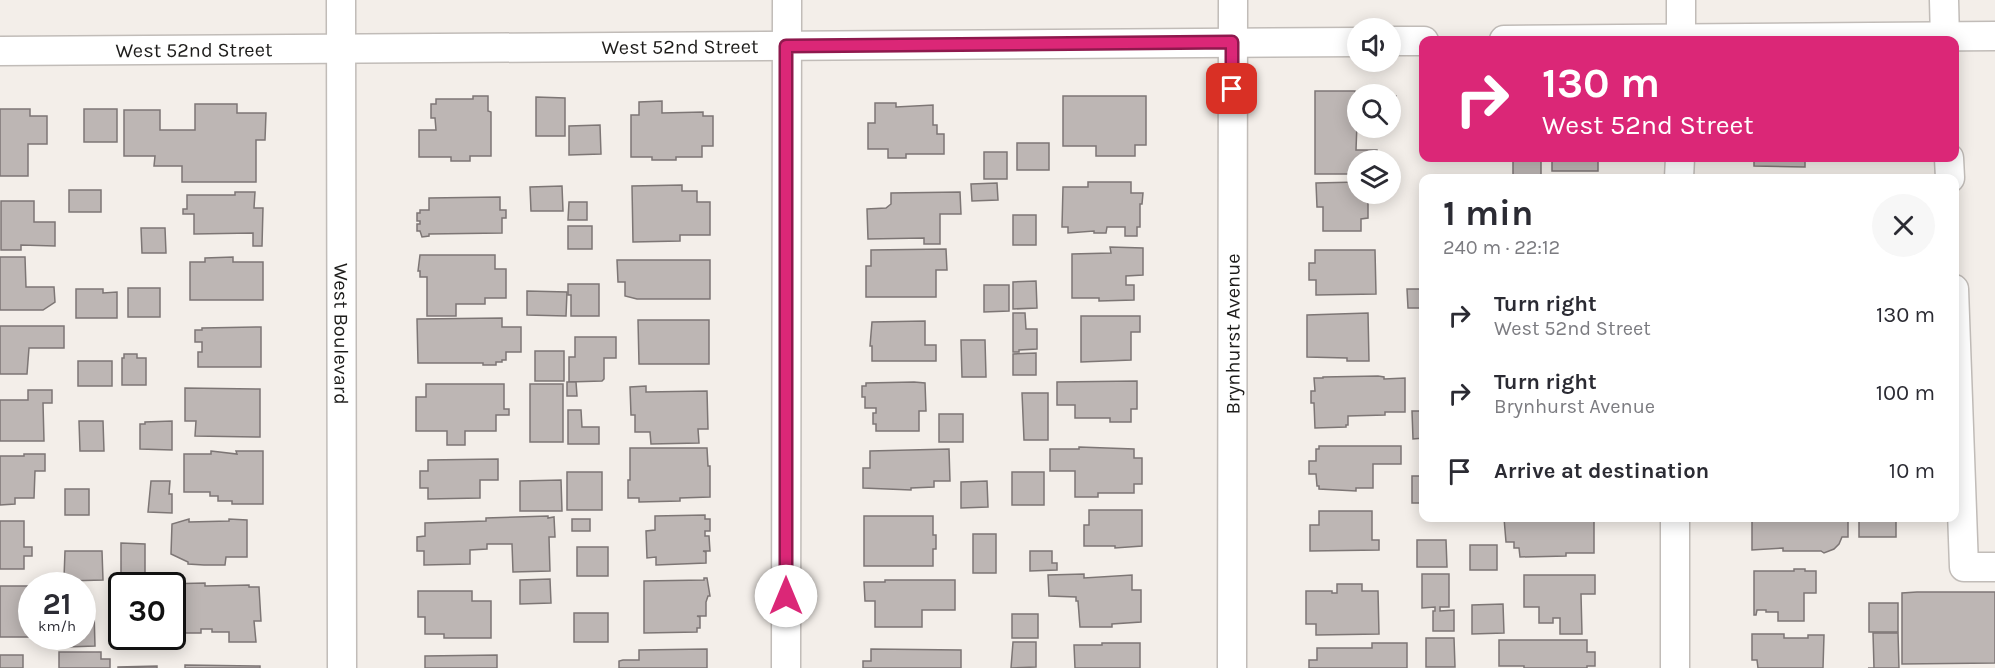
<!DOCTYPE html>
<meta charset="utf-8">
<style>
:root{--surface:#fff;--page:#f7f7f7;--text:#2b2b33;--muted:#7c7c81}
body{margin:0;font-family:Karla,sans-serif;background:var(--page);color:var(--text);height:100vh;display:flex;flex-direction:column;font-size:22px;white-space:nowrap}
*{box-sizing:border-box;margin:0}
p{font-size:20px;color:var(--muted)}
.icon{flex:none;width:33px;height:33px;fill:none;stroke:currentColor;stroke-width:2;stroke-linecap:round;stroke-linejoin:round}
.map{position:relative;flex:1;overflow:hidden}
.drawer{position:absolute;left:1419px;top:174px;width:540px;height:348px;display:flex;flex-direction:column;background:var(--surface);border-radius:12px;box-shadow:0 3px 15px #0003}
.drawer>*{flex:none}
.hud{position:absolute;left:1419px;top:36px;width:540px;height:126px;border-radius:12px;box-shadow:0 3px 15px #0003;background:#db2777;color:#fff;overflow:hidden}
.tools{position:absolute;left:1347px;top:18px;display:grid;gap:12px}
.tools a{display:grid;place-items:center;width:54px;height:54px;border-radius:50%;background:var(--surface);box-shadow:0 3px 15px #0003;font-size:30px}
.speed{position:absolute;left:18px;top:572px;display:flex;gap:12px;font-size:30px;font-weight:700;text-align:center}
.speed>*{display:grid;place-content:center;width:78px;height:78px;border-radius:50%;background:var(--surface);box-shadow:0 3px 15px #0003;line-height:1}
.speed small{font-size:15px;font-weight:400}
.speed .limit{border:3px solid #111;border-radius:9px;background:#fff;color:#111}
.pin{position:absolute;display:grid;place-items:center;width:51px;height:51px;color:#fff;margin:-26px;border-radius:12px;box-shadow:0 3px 9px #0006}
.me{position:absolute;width:66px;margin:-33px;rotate:0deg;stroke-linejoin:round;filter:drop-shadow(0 0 4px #0008)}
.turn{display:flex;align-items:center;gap:21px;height:126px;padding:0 24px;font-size:27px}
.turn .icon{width:78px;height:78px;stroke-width:2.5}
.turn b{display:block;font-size:42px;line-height:51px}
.round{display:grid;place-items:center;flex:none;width:63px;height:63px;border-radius:32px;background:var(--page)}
.overview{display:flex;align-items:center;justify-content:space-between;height:102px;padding:0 24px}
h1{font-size:36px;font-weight:700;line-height:45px}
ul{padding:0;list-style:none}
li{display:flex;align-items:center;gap:18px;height:78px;padding:0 24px}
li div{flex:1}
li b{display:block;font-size:22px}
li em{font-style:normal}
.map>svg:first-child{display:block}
.building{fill:#bdb6b4;stroke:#7d7675;stroke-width:1.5}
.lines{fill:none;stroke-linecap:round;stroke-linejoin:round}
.minor-casing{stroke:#c1bcb8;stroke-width:31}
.minor{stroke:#fff;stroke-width:28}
.route-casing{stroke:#8e194d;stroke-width:15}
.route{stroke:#db2777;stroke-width:10}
.labels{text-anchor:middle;stroke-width:4.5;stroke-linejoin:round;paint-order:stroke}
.street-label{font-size:20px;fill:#1d1c1a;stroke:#fff}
</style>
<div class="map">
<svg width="1995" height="668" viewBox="0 0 1995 668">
<rect width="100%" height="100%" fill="#f3eee9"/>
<g class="building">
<polygon points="1315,91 1355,91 1355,96 1358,96 1356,150 1377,150 1377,160 1358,160 1358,174 1315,174"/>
<polygon points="473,96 488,96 488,111 491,112 491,156 470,156 470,161 451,161 451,157 419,157 419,130 436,130 435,118 431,118 431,104 436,104 436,99 473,99"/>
<polygon points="1063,96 1146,96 1146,145 1135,145 1135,156 1096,156 1096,146 1063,146"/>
<rect x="1390" y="96" width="6" height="24"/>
<polygon points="536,97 565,98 565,136 536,136"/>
<polygon points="662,101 662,113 703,112 703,116 713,116 713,146 702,146 702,157 676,157 676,160 652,160 652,157 631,157 631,115 639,115 639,102"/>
<polygon points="875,103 896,103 896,107 933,105 933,125 937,125 937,134 944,134 944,154 906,154 906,158 888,158 888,149 868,149 868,123 875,123"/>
<polygon points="195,104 237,104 237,113 266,113 265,140 256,140 256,182 182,182 182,166 154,166 155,156 124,156 124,110 160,110 160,130 195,130"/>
<polygon points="0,109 30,109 30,116 47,116 47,144 28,144 28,176 0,176"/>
<rect x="84" y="109" width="33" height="33"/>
<polygon points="600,125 601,154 569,155 569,126"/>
<rect x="1017" y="143" width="32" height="27"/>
<rect x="984" y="152" width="23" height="27"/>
<rect x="1513" y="158" width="28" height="17"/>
<polygon points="1546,158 1598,158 1598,171 1552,171 1552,158"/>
<polygon points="1754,158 1805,158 1805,167 1754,166"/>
<rect x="1817" y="176" width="54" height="2"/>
<polygon points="1088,182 1131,182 1131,193 1143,193 1142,204 1140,204 1140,227 1137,227 1137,236 1125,236 1125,227 1107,227 1106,233 1094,233 1094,231 1068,233 1068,227 1062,227 1063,187 1088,187"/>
<polygon points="1358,182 1358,194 1368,196 1368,218 1361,219 1361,231 1323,231 1323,207 1317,207 1316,183"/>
<polygon points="997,183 998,200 972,201 971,184"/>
<polygon points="682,185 682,191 697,191 697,202 710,202 710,235 680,235 680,241 633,242 632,186"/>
<polygon points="562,186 563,211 531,211 530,187"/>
<rect x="69" y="190" width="32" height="22"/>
<polygon points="235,192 255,192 254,208 263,208 262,246 253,246 253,233 194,234 194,214 183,214 183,209 187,209 187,195 235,195"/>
<polygon points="960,192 961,214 940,214 940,244 924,244 924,238 868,239 867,209 886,208 891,204 891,193"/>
<polygon points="500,197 500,210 506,210 506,218 502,218 502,233 429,234 429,236 422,237 420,231 417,231 417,224 420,224 420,221 417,221 417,213 420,213 420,210 429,210 429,198"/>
<polygon points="1,201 34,201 34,222 55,222 55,246 21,245 21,250 1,250"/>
<polygon points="569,202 587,202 587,220 568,220"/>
<rect x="1013" y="215" width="23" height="30"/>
<rect x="568" y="226" width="24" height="23"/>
<polygon points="141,228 165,228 166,253 142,253"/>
<polygon points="1110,247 1143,248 1143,275 1126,276 1126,285 1134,285 1134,300 1099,301 1099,298 1072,298 1072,254 1111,253"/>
<polygon points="946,249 947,270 936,270 936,297 866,297 866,266 871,266 871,250"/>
<polygon points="1315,250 1375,250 1376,294 1316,295 1316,280 1309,280 1309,263 1315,263"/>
<polygon points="420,255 495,255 495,269 506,269 506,298 485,298 485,304 456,304 456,316 427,316 427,277 420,277 420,271 418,271"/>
<polygon points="0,257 25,257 26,287 54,287 55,302 43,310 0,310"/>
<polygon points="233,257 233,262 263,262 263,300 190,300 190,262 205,262 205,258"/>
<polygon points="617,260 710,260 710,299 637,299 625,296 625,282 618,282"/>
<polygon points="1036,281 1037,308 1013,309 1013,282"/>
<polygon points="568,284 599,284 599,316 571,316 571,295 568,295"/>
<polygon points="984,285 1009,285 1009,311 984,312"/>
<rect x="128" y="288" width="32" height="29"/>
<polygon points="76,289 103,289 103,293 117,292 117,318 76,318"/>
<polygon points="1407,289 1424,289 1424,308 1408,308"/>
<polygon points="527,291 567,292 566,316 527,315"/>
<polygon points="1013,313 1025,313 1026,329 1037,329 1037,349 1019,350 1019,352 1013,352"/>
<polygon points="1368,313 1369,361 1347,361 1347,358 1307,357 1307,315"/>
<polygon points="1081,316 1140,316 1140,332 1131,332 1131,360 1081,362"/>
<polygon points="502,318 502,327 521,327 521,352 506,352 506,360 502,360 502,362 496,362 496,365 483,365 483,363 418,363 417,319"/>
<polygon points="638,320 709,320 709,364 639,364"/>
<polygon points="925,321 925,345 936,345 936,361 872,361 872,346 870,346 872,322"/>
<polygon points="1423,321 1424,372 1420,372 1420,345 1423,345 1421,332 1423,330"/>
<polygon points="0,326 64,326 64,348 29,348 27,374 0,374"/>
<polygon points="261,327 261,367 198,367 198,352 202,352 202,342 195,342 195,330 202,330 202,328"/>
<polygon points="575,337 616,337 616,358 604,358 604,379 602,381 569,382 569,357 575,357"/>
<polygon points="961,340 985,340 986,377 962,377"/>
<rect x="535" y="351" width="29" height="30"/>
<polygon points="1036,353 1036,375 1013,375 1013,354"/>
<polygon points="124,354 137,354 137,358 146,358 146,385 122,385 122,358 124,358"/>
<rect x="78" y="361" width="34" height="25"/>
<polygon points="1323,377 1378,376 1384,377 1384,379 1405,378 1405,412 1385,412 1385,415 1348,416 1348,425 1346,425 1346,427 1315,428 1314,403 1311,403 1311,391 1315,391 1314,378 1323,378"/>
<polygon points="1137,381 1137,409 1131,409 1131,422 1110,422 1110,418 1075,418 1075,405 1057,405 1057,382"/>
<polygon points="567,382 576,382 577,396 567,396"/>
<polygon points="914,382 925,383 926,411 919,411 919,431 876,431 876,424 873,424 873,413 876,413 876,408 865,408 865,397 862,397 862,386 866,386 866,383"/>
<polygon points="426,384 504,384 504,409 509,409 509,415 496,415 496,431 465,431 465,445 447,445 447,431 416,431 416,397 426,397"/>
<rect x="530" y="384" width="33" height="58"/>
<polygon points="646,386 646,392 707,391 708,429 698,429 699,443 651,444 650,432 635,432 635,415 631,415 630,387"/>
<polygon points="185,388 260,389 260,437 195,436 196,421 185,421"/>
<polygon points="28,390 52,390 52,403 43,403 44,441 0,441 0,400 28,400"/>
<polygon points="1022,393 1048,393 1048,440 1024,440"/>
<polygon points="568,410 581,410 582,427 599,427 599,444 568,444"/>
<polygon points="1412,411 1424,411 1424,438 1413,439"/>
<rect x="939" y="414" width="24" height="28"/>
<polygon points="79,421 103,421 104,451 80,451"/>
<polygon points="172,421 172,450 140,449 140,424 145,424 145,422"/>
<polygon points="1319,446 1401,446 1401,464 1373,464 1373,488 1356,488 1356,491 1319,489 1319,486 1317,486 1316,474 1309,474 1309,461 1316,461 1316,449 1319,449"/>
<polygon points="1079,447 1134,449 1134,458 1142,458 1142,484 1134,484 1134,493 1098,493 1098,497 1075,497 1075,471 1050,471 1050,449 1079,449"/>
<polygon points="630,448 707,448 708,466 710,466 710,497 680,498 680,501 639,502 639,498 628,498 628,480 630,480"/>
<polygon points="949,449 950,481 934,481 934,487 911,488 911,490 863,488 863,468 870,468 870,451"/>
<polygon points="211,451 237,454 236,451 263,451 263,504 232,504 232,501 218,501 218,496 210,496 210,492 184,492 184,454 211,454"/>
<polygon points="24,454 45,454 45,471 35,471 34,498 15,498 15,504 0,505 0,456 24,456"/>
<polygon points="498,459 498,480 480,480 480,498 428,499 428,488 420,488 420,471 428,471 428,460"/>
<rect x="567" y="472" width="35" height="38"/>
<rect x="1012" y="472" width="32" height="33"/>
<rect x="1412" y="476" width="12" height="27"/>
<polygon points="561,480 562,511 520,511 520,481"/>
<polygon points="151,481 170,481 169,494 172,494 172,513 148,512"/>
<polygon points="987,481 988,507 961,508 961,482"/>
<rect x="65" y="489" width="24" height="26"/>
<polygon points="1089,510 1142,510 1142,546 1115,548 1115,546 1084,546 1084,525 1089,525"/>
<polygon points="1319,511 1372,511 1372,540 1379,540 1379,550 1310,551 1310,525 1319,525"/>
<polygon points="705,515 705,519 710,519 710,531 705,531 705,536 709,536 710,551 703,551 706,552 706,563 656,565 656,557 647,558 646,531 655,530 655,516"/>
<polygon points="548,516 548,518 554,517 555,537 549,537 550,571 513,572 512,544 487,544 487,549 470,550 470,564 424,565 424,551 417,551 417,537 425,536 425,523 486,521 486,518"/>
<polygon points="864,516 933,516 933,535 936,535 936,549 933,549 933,566 864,566"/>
<polygon points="1504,518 1584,518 1584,519 1594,519 1594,553 1566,553 1566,556 1520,557 1519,548 1514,548 1514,542 1506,542"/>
<polygon points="1752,518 1856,518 1856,521 1848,521 1848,537 1842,537 1839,544 1834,549 1824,553 1821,551 1783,551 1783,548 1752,550"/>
<rect x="1859" y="518" width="37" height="19"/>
<polygon points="189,519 189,522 229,521 229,519 247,520 247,557 226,557 225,565 204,565 188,564 188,562 171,554 172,524"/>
<rect x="572" y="519" width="18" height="12"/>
<polygon points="0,521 24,521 24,547 32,547 32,556 24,556 24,569 0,569"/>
<rect x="973" y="534" width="23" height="39"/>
<polygon points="1417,540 1446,540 1447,567 1417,567"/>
<polygon points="121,543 145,544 145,581 121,580"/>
<rect x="1470" y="545" width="27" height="25"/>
<rect x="577" y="547" width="31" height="29"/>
<polygon points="65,551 102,551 103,580 66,581 66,578 64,578"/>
<polygon points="1030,551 1052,551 1052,563 1057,563 1057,570 1030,571"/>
<polygon points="1794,569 1805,569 1805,571 1816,571 1816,593 1804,593 1804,621 1778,621 1778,612 1766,612 1766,610 1757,610 1756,615 1754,615 1754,571 1794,571"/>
<polygon points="1084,574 1084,578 1132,575 1132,590 1141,590 1141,622 1112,624 1112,627 1080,627 1078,601 1076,601 1076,597 1049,596 1048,575"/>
<polygon points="1422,574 1449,574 1449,607 1440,607 1440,611 1454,610 1454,631 1433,631 1433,611 1435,611 1435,607 1422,608"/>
<polygon points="1524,575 1595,575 1595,594 1581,594 1582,634 1560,634 1560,618 1553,618 1553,623 1539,623 1539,607 1524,607"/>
<polygon points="704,578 707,578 710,596 708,596 706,602 706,616 697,616 700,617 700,628 697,628 697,632 644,633 644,581 704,580"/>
<polygon points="550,579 551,603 520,604 520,580"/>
<polygon points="885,580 955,580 955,610 922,610 922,627 875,627 875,601 865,601 864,582 885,582"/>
<polygon points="205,583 205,586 249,585 249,587 259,587 261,621 254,621 256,642 229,642 229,632 212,632 212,629 201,629 201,633 184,633 182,607 172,607 172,585 163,584"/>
<polygon points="1337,584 1362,584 1362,591 1378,591 1379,634 1316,635 1316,624 1306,624 1306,591 1332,591 1332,593 1337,593"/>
<polygon points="0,586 32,586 32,636 33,637 0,637"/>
<polygon points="418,591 472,591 472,601 491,601 491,638 444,638 444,634 425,634 425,617 418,617"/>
<polygon points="1917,592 1995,592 1995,663 1902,664 1902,593"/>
<rect x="1869" y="603" width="29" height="29"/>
<polygon points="1503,604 1504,633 1472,634 1472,605"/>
<polygon points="82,607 87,607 94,611 95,646 66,647 66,636 82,636"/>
<rect x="574" y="613" width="34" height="29"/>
<rect x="1012" y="614" width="26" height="24"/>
<polygon points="1873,633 1898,633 1899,668 1868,668 1874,668"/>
<polygon points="1752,634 1784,634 1784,638 1808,638 1808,635 1824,635 1823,668 1758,668 1757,660 1752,660"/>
<rect x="127" y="636" width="26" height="8"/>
<polygon points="1426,638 1454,638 1455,667 1426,667"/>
<polygon points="1499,640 1587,640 1587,652 1595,652 1595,666 1587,666 1587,668 1524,668 1524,666 1499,666"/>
<polygon points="1013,642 1036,642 1036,667 1011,668"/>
<polygon points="1102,643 1140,643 1140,668 1075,668 1074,645 1102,645"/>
<polygon points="1372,643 1407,643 1407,668 1309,668 1309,660 1317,660 1317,648 1372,648"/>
<polygon points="707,649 707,668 619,668 619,661 623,660 639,660 639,650"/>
<polygon points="871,649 961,650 961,668 863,668 863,661 871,661"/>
<polygon points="59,652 101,652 101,659 110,659 110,668 59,668"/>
<rect x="0" y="655" width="23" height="13"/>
<polygon points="497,655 497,668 425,668 425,656"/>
<polygon points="185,665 260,666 260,668 185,668"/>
<polygon points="157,666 157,668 118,668 118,667"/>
</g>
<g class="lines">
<g class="minor-casing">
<g id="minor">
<path id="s1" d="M341,0l1,668"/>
<polyline points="1944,0 1945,40"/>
<polyline points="1504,40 1995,36"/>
<polyline points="1681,40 1681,0"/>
<polyline points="1390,41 1424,41"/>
<path id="s2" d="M0,51l1358,-9"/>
<polyline points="1949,158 1950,178"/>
<polyline points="1679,178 1680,158"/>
<polyline points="1954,289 1964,567 1995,567"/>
<polyline points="786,668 787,0"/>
<path id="s3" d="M1232,668l1,-668"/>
<polyline points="1675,668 1675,518"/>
</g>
</g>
<use href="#minor" class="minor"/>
</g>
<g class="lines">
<g class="route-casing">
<polyline id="route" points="786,596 786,46 1232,42 1232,89"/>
</g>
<use href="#route" class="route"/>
</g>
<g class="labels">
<g class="street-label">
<text dy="7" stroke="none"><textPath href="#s2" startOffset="680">West 52nd Street</textPath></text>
<text dy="7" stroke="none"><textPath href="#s2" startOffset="194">West 52nd Street</textPath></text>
<text dy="7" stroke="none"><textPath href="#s1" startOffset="334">West Boulevard</textPath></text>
<text dy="7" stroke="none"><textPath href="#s3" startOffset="334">Brynhurst Avenue</textPath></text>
</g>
</g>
</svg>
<div class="tools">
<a><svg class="icon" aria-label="sound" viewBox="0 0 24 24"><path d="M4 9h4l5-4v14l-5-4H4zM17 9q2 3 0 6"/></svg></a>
<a><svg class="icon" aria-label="search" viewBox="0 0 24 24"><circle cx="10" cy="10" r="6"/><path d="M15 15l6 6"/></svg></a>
<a><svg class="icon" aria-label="layers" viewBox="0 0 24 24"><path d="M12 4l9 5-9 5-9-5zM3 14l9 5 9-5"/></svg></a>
</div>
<div class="speed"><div>21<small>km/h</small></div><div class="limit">30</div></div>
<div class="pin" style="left:1232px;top:89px;background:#d93025"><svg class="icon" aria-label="arrive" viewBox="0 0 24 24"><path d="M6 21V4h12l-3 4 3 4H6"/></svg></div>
<svg class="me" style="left:786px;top:596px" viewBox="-20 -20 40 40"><circle r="19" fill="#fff"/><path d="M0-13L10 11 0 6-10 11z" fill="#db2777"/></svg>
<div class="hud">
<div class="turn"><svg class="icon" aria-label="right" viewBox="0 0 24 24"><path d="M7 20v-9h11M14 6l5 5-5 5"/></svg><div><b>130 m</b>West 52nd Street</div></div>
</div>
<section class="drawer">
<div class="overview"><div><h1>1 min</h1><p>240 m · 22:12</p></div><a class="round"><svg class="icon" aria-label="close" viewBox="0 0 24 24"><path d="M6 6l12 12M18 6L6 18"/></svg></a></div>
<ul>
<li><svg class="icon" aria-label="right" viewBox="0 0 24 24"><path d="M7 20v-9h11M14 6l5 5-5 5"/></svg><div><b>Turn right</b><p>West 52nd Street</p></div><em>130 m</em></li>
<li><svg class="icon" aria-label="right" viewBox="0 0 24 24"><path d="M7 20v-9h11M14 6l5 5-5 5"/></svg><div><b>Turn right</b><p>Brynhurst Avenue</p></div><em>100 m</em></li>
<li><svg class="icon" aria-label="arrive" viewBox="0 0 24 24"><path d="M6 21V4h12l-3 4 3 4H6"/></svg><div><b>Arrive at destination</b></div><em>10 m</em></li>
</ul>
</section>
</div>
